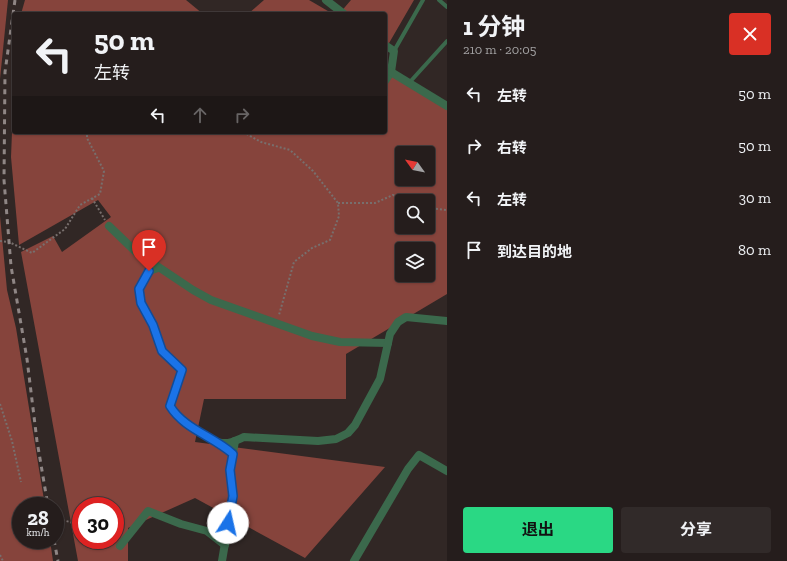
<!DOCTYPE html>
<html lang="zh">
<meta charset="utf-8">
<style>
:root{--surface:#251d1c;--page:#312a29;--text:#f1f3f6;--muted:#a3a2a3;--line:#423b3b;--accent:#2ad884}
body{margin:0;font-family:"Zilla Slab","Noto Sans SC",serif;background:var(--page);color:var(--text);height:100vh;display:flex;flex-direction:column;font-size:15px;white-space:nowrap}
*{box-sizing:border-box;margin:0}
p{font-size:13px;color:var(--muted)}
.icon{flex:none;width:22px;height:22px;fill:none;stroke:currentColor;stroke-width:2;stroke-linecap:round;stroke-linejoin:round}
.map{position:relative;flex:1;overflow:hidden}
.details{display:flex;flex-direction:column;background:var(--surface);width:340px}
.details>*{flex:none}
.top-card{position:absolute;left:12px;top:12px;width:375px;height:122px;border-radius:4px;box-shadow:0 1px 3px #0004,0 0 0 1px var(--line);background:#251d1c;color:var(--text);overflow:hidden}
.needle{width:26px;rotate:303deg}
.fabs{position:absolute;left:395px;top:146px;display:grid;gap:8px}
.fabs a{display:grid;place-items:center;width:40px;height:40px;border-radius:4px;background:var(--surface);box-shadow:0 1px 3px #0004,0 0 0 1px var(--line);font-size:20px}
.speed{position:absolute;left:12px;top:497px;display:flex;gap:8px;font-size:20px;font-weight:700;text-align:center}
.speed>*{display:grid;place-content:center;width:52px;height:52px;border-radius:50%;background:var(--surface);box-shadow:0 1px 3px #0004,0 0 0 1px var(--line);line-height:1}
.speed small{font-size:10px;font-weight:400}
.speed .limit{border:6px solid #d22;background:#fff;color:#111}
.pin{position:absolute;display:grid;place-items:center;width:34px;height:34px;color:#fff;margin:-41px -17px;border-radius:50% 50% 50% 0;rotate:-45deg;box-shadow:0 0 4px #0007}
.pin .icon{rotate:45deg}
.me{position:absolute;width:44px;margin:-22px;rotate:10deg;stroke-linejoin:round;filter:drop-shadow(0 0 3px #0008)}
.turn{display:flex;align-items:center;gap:14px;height:84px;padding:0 16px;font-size:18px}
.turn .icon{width:52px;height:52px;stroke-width:2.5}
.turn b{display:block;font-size:28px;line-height:34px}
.lanes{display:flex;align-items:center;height:38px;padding:0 16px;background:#0003;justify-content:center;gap:20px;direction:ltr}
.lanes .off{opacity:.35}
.round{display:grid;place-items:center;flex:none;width:42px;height:42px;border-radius:4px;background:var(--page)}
.headline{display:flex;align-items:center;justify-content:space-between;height:68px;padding:0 16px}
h1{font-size:24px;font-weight:700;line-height:30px}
.button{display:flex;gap:8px;margin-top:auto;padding:8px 16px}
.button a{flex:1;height:46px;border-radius:4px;background:var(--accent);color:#111;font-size:16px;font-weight:700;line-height:46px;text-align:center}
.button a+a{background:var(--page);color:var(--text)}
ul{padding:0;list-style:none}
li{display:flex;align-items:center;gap:12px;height:52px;padding:0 16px}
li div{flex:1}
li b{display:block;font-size:15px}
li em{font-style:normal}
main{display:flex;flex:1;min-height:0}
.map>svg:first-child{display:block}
.forest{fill:#86443c;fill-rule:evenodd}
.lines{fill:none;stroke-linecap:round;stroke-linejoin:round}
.path{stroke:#786f6d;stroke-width:2;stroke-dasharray:2 2;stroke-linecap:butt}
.service{stroke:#3b694c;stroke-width:4}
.minor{stroke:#3b694c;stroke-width:8}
.rail{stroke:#8f8685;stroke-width:3;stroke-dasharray:5 5;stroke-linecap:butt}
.route-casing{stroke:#114b97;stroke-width:10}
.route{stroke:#1a73e8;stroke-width:7}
</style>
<main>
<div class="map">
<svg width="447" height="561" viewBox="0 0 447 561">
<rect width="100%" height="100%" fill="#312725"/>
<g class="forest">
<polygon points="0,0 8,0 0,79"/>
<polygon points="25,0 186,0 203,14 21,14"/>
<polygon points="264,0 309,0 333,14 248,14"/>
<polygon points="351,0 414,0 385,50 385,14 339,14"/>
<path d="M385,69l62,37v188l-101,60v45h-142l-9,43 190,25 -80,91 -110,-60 -67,30v33h-50l-57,-309 32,-16 9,16 49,-35 -13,-17 -79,45 -8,-88 3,-75v50h371zM402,153h26v26h-26zM402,201h26v26h-26zM402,249h26v26h-26zM81,506h34v34h-34z"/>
<polygon points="0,216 7,290 16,328 45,506 21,506 21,540 50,540 53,561 0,561"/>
</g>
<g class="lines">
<g class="path">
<polyline points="243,132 261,142 290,150 313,171 338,203 339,216 330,240 312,248 294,262 279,315"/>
<polyline points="92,198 105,220"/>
<polyline points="338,203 375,203 393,195 408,201"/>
<polyline points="428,208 447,210"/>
<polyline points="0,241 9,242 32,253 65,229 80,205 100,194 104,171 87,138 87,132"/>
<polyline points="0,404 12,441 21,482"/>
<polyline points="55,518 81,525"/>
<polyline points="0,555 3,561"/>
</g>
<g class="service">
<polyline points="439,0 447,7"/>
<polyline points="394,51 423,0"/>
<polyline points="409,83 447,41"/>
<polyline points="222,444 233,454"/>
</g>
<g class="minor">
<polyline points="326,0 344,14"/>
<polyline points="385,45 394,51 391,72 385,81"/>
<polyline points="391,72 447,106"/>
<polyline points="109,226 136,252 193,290 211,300 312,336 340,342 388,343"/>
<path d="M158,268l-9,3 -10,18 2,14 12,22 9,26 20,19 -12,36c6,10 40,37 53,37 7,1 14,-3 21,-6l74,4 18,-2 12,-6 7,-8 25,-46 10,-45 8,-12 8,-5 41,4"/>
<polyline points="120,546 148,511 181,524 207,531 225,545"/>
<polyline points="222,561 233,496 230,470 235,441"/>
<polyline points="354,561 408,469 419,455 447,471"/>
</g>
<g class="rail">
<polyline points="15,0 5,72 4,180 11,266 27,359 37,441 48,506"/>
<polyline points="54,540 58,561"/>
</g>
</g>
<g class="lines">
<g class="route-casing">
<path id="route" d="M149,271l-10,18 2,14 12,22 9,26 20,19 -12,36c14,23 43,30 63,48l-3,16 3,26 -5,27"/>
</g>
<use href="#route" class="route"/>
</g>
</svg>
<div class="fabs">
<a><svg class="needle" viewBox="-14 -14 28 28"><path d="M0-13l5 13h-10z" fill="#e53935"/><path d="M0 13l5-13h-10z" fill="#a3a2a3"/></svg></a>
<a><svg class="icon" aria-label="search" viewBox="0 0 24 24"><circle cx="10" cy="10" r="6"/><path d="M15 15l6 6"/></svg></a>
<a><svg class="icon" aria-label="layers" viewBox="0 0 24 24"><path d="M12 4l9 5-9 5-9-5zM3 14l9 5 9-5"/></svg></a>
</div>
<div class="speed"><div>28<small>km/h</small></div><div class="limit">30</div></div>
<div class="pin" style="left:149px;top:271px;background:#d93025"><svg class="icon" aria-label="arrive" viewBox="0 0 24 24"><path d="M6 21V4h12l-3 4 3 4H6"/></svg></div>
<svg class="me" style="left:228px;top:523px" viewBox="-20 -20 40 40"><circle r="19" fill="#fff"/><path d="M0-13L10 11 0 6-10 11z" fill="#1a73e8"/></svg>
<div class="top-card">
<div class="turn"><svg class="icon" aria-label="left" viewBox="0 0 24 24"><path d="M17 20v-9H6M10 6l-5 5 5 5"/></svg><div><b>50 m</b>左转</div></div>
<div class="lanes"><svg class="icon" aria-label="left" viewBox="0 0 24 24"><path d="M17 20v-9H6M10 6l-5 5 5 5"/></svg><svg class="icon off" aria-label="ahead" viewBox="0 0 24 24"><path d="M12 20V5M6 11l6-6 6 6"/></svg><svg class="icon off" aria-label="right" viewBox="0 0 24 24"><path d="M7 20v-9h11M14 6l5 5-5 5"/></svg></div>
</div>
</div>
<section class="details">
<div class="headline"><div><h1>1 分钟</h1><p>210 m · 20:05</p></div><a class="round" style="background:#d93025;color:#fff"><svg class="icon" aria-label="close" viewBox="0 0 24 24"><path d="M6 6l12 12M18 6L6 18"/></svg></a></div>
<ul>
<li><svg class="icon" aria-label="left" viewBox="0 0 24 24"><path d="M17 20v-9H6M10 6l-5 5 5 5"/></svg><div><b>左转</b></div><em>50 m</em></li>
<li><svg class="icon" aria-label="right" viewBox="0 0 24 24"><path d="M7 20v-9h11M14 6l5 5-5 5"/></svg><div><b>右转</b></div><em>50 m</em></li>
<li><svg class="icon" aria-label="left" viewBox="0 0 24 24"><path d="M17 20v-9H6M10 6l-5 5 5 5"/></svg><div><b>左转</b></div><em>30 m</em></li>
<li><svg class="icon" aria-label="arrive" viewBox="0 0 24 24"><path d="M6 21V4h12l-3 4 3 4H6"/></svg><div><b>到达目的地</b></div><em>80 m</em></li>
</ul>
<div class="button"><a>退出</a><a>分享</a></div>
</section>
</main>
